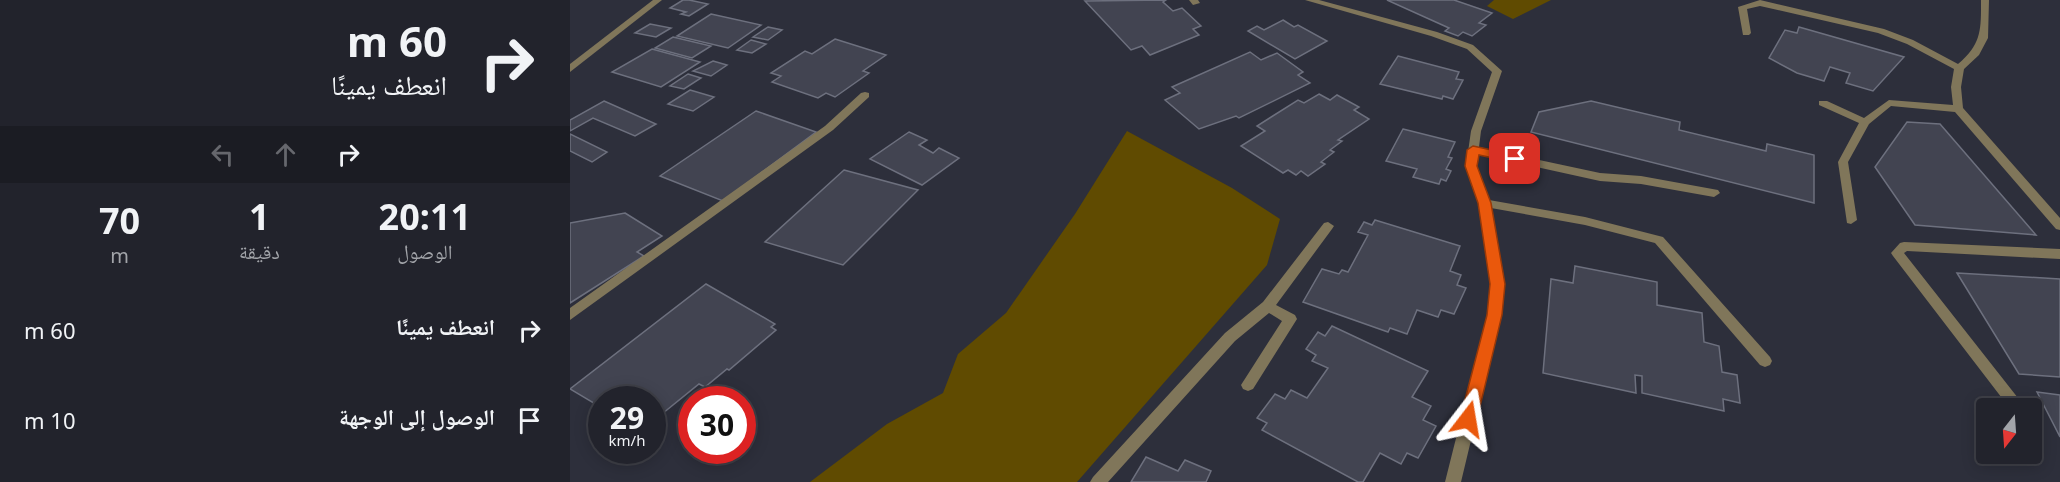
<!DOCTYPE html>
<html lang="ar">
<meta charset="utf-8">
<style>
:root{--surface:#22232c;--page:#2e2f38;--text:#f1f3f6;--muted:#a2a4a9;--line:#3f4048}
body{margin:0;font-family:"Noto Sans","Noto Naskh Arabic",sans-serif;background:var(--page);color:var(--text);direction:rtl;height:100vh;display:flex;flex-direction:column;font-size:22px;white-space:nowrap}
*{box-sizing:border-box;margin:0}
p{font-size:20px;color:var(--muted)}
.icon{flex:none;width:33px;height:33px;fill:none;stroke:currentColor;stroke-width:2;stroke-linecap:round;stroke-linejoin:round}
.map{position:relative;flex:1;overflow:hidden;direction:ltr}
.sheet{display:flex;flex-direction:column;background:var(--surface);width:570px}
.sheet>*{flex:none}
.top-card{background:#22232c;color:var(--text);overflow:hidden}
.needle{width:39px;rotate:197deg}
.fabs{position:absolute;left:1406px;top:398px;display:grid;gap:12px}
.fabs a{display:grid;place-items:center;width:66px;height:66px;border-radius:6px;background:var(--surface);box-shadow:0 3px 15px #0003,0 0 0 2px var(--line);font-size:30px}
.speed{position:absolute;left:18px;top:386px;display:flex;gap:12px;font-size:30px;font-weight:700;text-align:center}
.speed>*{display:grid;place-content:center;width:78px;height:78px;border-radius:50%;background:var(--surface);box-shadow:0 3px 15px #0003,0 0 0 2px var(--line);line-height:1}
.speed small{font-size:15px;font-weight:400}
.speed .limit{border:9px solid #d22;background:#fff;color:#111}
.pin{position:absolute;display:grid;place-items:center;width:51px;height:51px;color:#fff;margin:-26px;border-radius:12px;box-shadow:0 3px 9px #0006}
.me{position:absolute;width:66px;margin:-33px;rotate:14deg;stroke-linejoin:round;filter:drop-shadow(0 0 4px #0008)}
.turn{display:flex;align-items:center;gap:21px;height:126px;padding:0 24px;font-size:27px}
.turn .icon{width:78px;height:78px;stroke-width:2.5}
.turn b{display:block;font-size:42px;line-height:51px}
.lanes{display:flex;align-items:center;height:57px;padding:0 24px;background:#0003;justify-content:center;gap:30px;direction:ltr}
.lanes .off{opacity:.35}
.eta{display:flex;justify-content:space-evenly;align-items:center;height:102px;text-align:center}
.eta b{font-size:36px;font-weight:700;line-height:42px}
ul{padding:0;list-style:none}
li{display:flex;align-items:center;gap:18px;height:90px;padding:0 24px}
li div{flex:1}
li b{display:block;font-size:22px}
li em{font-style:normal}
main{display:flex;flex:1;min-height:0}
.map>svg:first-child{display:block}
.green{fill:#604b01}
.building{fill:#424451;stroke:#6d707e;stroke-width:1.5}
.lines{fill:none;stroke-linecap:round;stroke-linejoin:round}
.street{fill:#80765a;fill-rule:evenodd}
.route{fill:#ea580c;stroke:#983908;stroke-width:1.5}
</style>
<main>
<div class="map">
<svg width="1490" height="482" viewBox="0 0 1490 482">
<rect width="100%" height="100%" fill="#2d2f3b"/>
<g class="green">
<polygon points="924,0 981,0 943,19 917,6"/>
<polygon points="557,131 662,188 710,219 697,265 507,482 240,482 317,424 373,393 388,354 436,313 505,214"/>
</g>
<g class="building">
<polygon points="113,0 119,0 138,4 119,16 111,14 116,12 100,8"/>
<polygon points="596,0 593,2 603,11 612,8 631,26 623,29 629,35 580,55 572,46 561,50 515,1"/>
<polygon points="817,0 884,0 922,13 909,23 916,25 902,36 893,32 888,36 875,31 879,28"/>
<polygon points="141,14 191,25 158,48 107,36"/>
<polygon points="713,20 724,27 728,25 757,41 725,59 678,31 687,26 694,30"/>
<polygon points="80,24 101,28 86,37 65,33"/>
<polygon points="198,27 212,30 198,40 183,37"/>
<polygon points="1229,27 1334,57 1303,91 1276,83 1280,73 1260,67 1254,81 1227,73 1199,58 1215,30 1227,33"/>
<polygon points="103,37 141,46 122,58 85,48"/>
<polygon points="265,39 316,55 293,71 299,73 265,97 256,93 248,98 202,82 211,76 201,73 235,51 242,54"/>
<polygon points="181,40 196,44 182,53 167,50"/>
<polygon points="82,49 130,62 91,87 42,72"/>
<polygon points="680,52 691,60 707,53 733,72 728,75 740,83 669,118 666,116 629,129 595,100 610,93 602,87"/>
<polygon points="828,56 889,72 886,79 893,80 883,99 873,96 872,99 810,84"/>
<polygon points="143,61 157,65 141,76 123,71"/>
<polygon points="118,74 131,78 114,89 100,86"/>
<polygon points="120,90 144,97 123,111 98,104"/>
<polygon points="749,94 760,100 767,95 789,107 784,110 799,119 768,140 772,141 760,150 764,152 751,162 755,164 738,176 731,171 726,175 718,170 713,173 671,146 695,131 687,126 728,100 734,103"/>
<polygon points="34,101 86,124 65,136 23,118 0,131 0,120"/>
<polygon points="1021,101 1110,122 1109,130 1196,151 1197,144 1244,155 1244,203 961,132 969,112"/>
<polygon points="186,111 246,132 153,201 90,176"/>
<polygon points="1337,122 1370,124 1466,235 1345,225 1305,167"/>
<polygon points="833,129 885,142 878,157 882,158 876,169 881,171 876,181 871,179 869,184 843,177 847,169 816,161"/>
<polygon points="339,132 357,140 349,145 363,153 369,148 389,158 352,185 300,159"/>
<polygon points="0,134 37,152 22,162 0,151"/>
<polygon points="274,170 348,190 273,265 195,242"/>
<polygon points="55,213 92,236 67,252 74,256 0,303 0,223"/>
<polygon points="805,220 890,246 880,271 891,275 887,285 896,288 884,314 871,310 868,317 847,310 837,334 820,328 818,332 733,302 752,269 769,274 772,270 778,272 798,235 788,232 794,222 802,225"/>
<polygon points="1005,266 1087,282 1087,305 1132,313 1134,342 1149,346 1152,372 1167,375 1170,403 1153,399 1154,411 1072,393 1072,376 1065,375 1066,393 973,373 981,279 1003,283"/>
<polygon points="1387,273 1490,279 1490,377 1449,374"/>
<polygon points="136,284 205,324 201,327 206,330 159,370 157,369 135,387 129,384 82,422 82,399 32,399 32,408 0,389"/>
<polygon points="762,326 858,371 842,397 861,406 853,420 866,426 848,458 837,453 831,464 810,453 793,482 788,482 692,430 697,423 687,418 705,394 715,399 721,390 737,398 758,368 742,361 746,355 736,349 748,332 755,336"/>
<polygon points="1467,392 1490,395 1490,437"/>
<polygon points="576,457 608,471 615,460 641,471 636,482 561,482"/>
</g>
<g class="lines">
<g class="street">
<polygon points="83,0 92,0 0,72 0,64"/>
<polygon points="619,0 628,0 630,3 623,5"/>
<polygon points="735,0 749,0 867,32 903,45 932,71 911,131 909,147 1030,173 1071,176 1148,190 1150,193 1144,197 1071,184 1030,181 908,154 906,166 919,200 1015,217 1093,237 1200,357 1202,361 1200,365 1195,367 1190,365 1085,243 1015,225 921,208 933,283 931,315 891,482 875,482 917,315 921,283 908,203 896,166 901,131 922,72 897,49 861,36"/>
<path d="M1190,0l124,29 29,11 45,24c24,-20 23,-35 23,-64h8l-1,38 -9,17 -15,14 -3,18 2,21 97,110v12l-4,-1 -101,-117 -64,-6 -22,18 -21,38 9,58 -6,4 -4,-1 -9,-61 21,-39 -40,-18v-4h8l37,17 25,-18 64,5 -2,-18 3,-18 -47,-25 -29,-11 -118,-27 -13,3 4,24 -2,2h-6l-5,-28z"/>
<polygon points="295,92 299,93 299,97 263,130 0,320 0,308 255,126 291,93"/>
<polygon points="758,222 764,226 762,229 706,305 725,315 727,319 683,389 678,391 673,389 671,385 712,321 699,313 665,341 538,482 520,482 523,477 655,333 693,302 754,223"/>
<polygon points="1334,242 1490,249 1490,259 1337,251 1334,253 1448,398 1450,402 1448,406 1443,408 1438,406 1323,256 1321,253 1330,243"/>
</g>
</g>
<polygon class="route" points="903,146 950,156 952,159 945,163 909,155 907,166 921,203 935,284 932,315 907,419 904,424 898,427 893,424 890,419 917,315 920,284 908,203 895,166 897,150"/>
</svg>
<div class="fabs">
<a><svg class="needle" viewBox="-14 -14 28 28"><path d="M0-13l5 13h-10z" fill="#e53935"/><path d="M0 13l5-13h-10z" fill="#a2a4a9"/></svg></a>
</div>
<div class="speed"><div>29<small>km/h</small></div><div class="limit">30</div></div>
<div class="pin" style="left:945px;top:159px;background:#d93025"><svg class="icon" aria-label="arrive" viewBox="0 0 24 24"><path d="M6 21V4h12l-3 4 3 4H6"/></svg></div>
<svg class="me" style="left:898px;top:419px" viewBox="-20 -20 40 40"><path d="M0-17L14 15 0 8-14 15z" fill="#ea580c" stroke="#fff" stroke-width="4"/></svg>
</div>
<section class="sheet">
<div class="top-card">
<div class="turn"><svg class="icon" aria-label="right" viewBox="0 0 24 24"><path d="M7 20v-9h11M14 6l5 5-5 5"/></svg><div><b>60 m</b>انعطف يمينًا</div></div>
<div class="lanes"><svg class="icon off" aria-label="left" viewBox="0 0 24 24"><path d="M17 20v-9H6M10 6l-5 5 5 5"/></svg><svg class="icon off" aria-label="ahead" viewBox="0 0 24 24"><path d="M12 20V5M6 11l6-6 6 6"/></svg><svg class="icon" aria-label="right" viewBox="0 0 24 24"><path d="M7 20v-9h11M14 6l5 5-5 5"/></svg></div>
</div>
<div class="eta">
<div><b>20:11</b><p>الوصول</p></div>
<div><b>1</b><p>دقيقة</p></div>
<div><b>70</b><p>m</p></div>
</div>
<ul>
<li><svg class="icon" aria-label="right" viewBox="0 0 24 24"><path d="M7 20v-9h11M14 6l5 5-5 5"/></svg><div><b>انعطف يمينًا</b></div><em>60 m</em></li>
<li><svg class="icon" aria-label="arrive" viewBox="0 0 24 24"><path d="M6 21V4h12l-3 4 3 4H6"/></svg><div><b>الوصول إلى الوجهة</b></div><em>10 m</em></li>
</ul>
</section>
</main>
